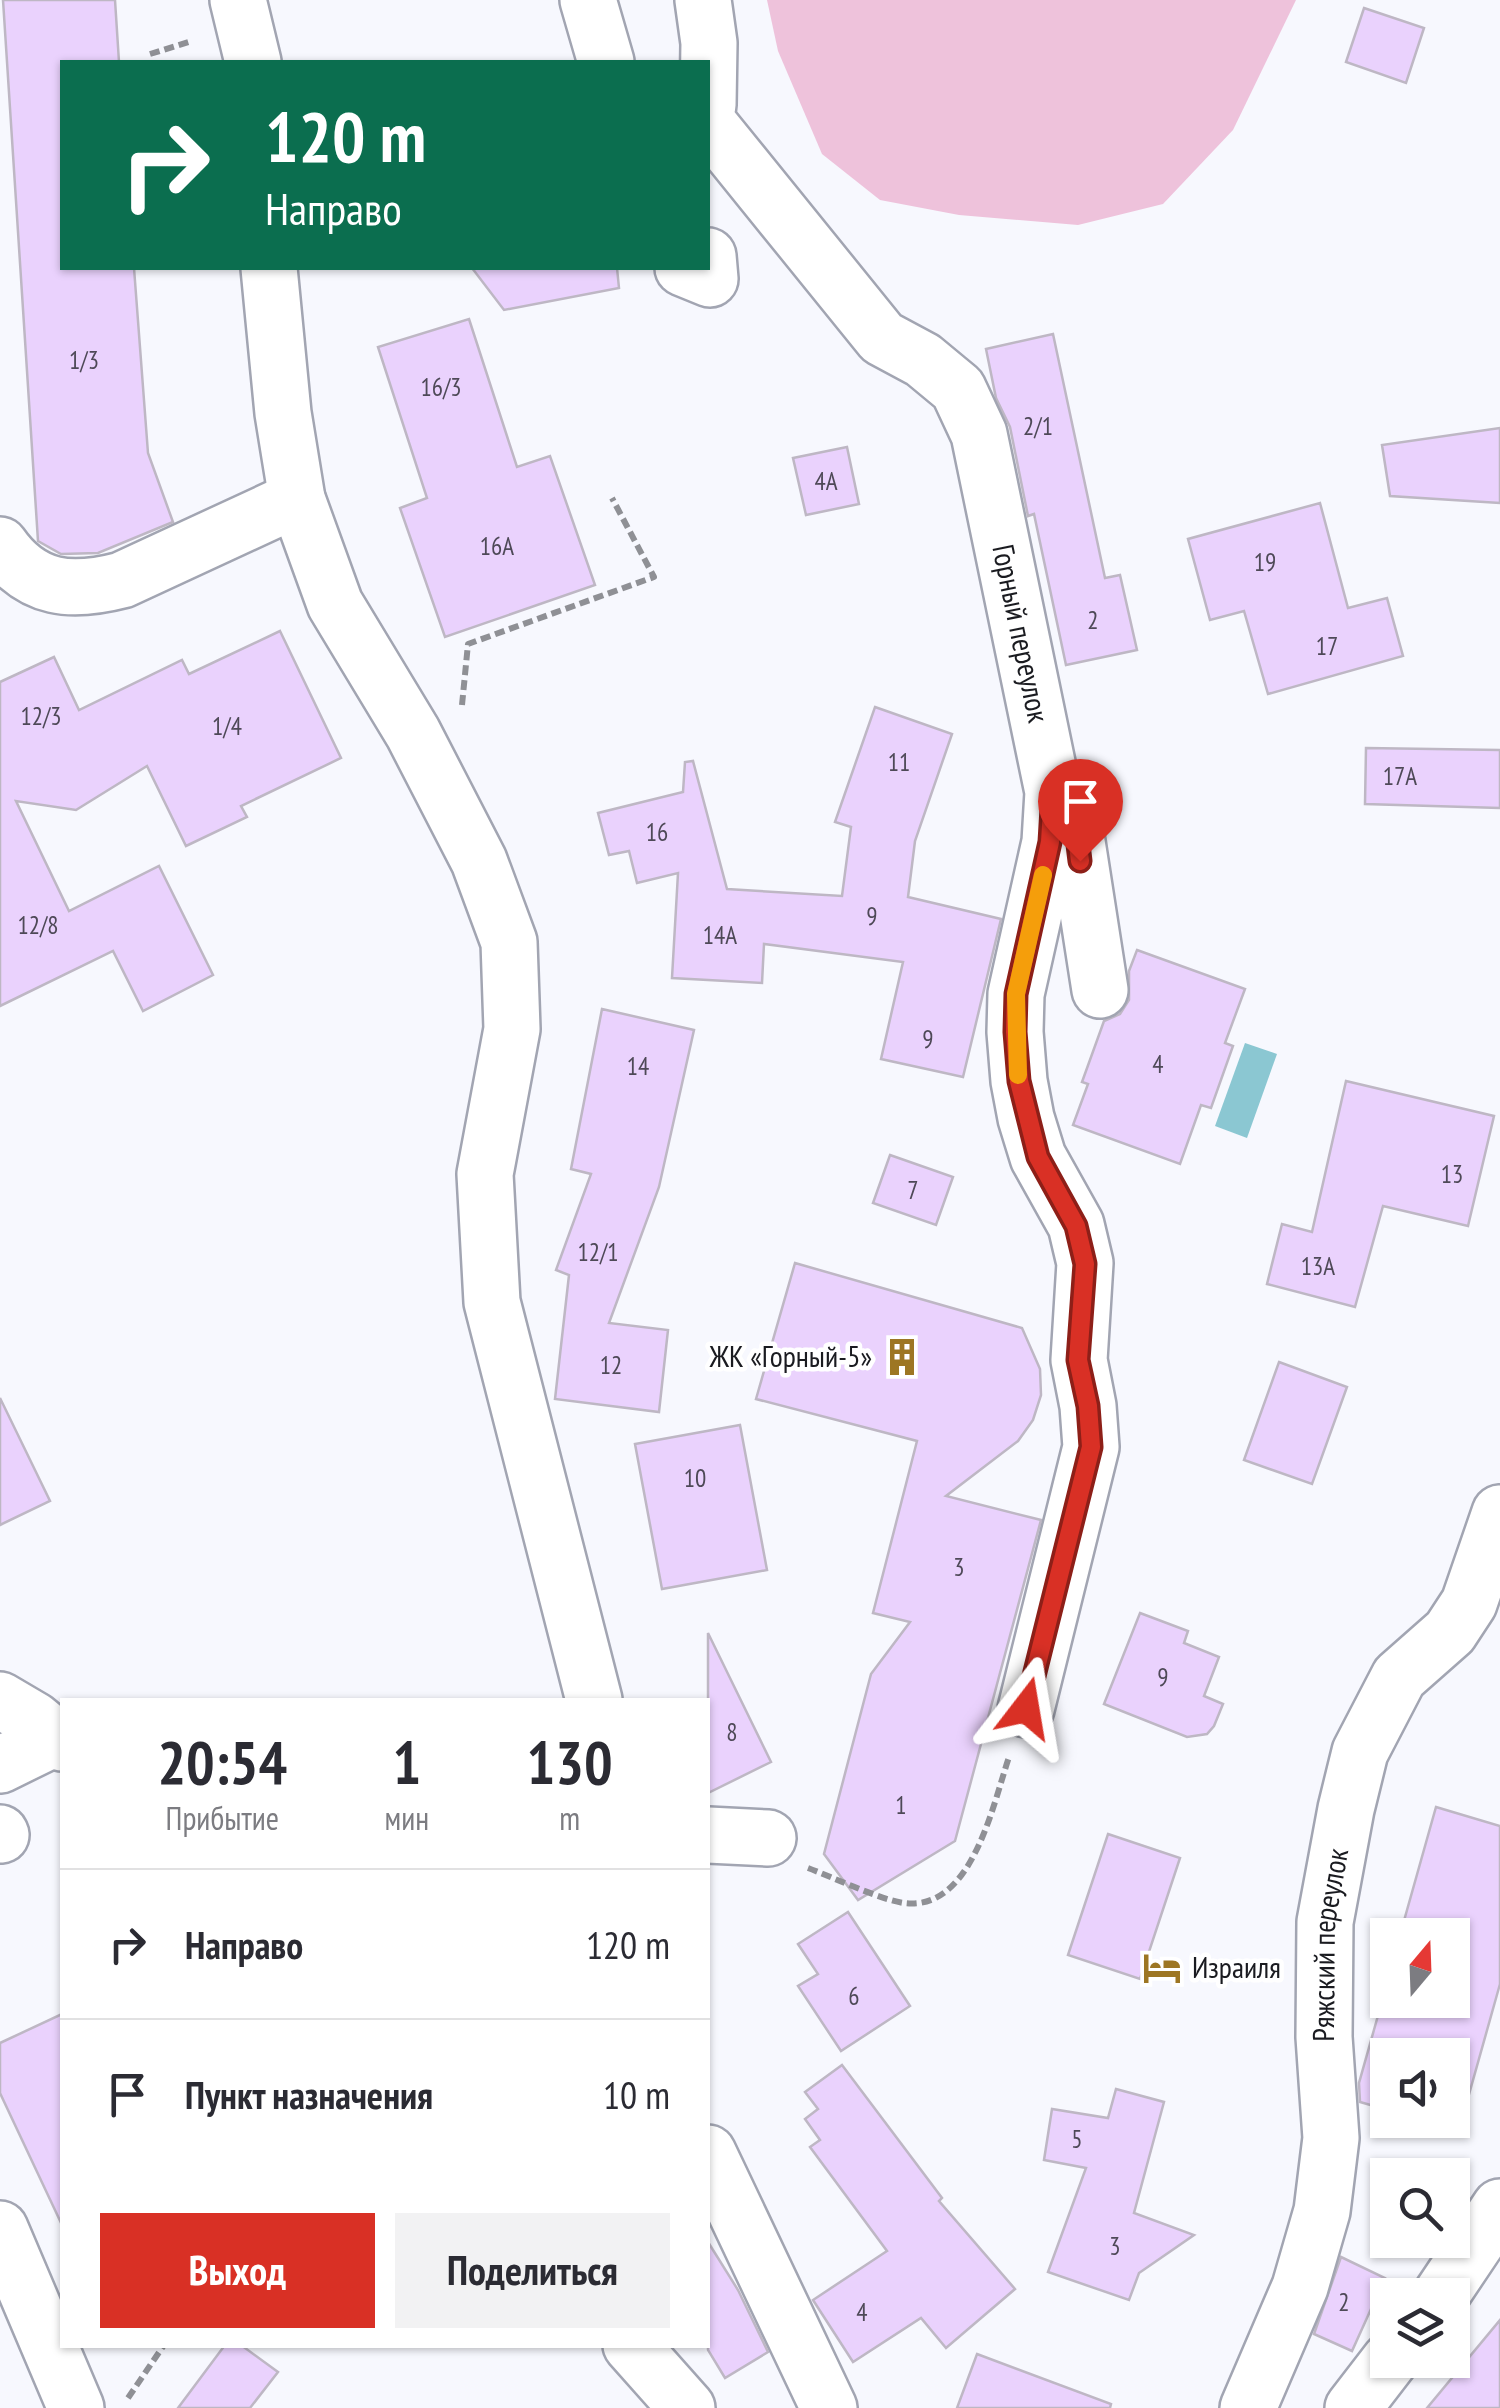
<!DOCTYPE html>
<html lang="ru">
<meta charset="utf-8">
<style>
:root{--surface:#fff;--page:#f2f2f3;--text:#2b2b33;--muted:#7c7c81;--line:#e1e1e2;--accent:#d93025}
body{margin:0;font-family:"PT Sans Narrow",sans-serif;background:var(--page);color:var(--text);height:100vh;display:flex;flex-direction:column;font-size:38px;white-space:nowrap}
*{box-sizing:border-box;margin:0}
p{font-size:32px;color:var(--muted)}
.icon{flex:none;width:55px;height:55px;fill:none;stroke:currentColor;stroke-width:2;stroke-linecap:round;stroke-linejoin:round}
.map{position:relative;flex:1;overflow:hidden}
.sheet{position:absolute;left:60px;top:1698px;width:650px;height:650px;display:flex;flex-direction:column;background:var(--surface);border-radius:0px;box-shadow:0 2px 8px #0004}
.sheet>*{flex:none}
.banner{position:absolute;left:60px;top:60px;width:650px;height:210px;border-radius:0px;box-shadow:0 2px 8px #0004;background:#0b6e4f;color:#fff;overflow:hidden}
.needle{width:65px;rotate:19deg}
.buttons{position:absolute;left:1370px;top:1918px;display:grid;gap:20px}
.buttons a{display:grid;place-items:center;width:100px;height:100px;border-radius:0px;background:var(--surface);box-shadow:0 2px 8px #0004;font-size:50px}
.pin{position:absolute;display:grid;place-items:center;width:85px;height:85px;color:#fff;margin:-102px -42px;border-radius:50% 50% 50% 0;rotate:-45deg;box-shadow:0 0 10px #0007}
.pin .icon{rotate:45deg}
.me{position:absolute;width:110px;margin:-55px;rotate:14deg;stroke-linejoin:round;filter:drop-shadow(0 0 8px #0008)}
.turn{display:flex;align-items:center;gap:35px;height:210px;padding:0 40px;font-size:45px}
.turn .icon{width:130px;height:130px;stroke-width:2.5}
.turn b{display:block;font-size:70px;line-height:85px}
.eta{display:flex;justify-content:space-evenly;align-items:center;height:170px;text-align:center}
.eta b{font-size:60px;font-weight:700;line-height:70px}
.action{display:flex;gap:20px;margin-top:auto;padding:20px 40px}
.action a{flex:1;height:115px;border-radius:0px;background:var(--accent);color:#fff;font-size:40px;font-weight:700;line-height:115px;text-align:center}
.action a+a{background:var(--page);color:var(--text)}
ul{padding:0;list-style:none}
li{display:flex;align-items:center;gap:30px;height:150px;padding:0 40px;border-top:2px solid var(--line)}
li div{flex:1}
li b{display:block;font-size:38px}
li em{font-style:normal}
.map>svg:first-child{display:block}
.green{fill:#eec2db}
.water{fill:#8bc7d2}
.building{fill:#ead2fd;stroke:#beb7c4;stroke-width:2.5}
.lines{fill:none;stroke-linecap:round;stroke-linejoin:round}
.minor-casing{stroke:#a2a5b2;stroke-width:60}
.path{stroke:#8f9095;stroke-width:6;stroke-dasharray:10 5;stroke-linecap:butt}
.minor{stroke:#fff;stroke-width:55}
.route-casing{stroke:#8d1f18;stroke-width:25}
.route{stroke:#d93025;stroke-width:18}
.slow{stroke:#f59e0b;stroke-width:18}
.labels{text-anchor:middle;stroke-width:9;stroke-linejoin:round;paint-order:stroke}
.number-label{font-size:25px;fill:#4e4957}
.street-label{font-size:30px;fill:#1a1b20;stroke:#fff}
.poi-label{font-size:30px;fill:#1a1b20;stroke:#fff;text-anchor:end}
</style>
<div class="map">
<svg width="1500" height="2408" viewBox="0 0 1500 2408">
<rect width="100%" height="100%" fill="#f7f8fe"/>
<polygon class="green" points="767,0 1296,0 1233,130 1163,204 1078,225 959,215 880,200 822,154 778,51"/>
<polygon class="water" points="1245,1043 1277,1054 1247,1138 1215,1126"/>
<g class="building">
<polygon points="3,0 115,0 119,62 62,62 62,268 134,268 148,453 173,522 98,553 61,554 38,541"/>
<polygon points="1364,8 1424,28 1406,83 1346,62"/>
<polygon points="472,268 617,268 619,288 504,310"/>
<polygon points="469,319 517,467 550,456 595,585 445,637 400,508 427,498 378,347"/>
<polygon points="1053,334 1105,578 1120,575 1137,650 1066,665 1034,514 1028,516 1010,427 996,398 986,349"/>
<polygon points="1500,428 1500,503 1390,496 1382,445"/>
<polygon points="847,447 859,504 806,515 793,458"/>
<polygon points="1320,503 1348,608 1387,598 1403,656 1268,694 1244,611 1210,620 1188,539"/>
<polygon points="280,631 341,758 241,806 247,817 186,846 147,766 76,810 16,801 69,911 159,866 213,975 143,1011 113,951 0,1006 0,682 54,657 79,710 182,660 189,674"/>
<polygon points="875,707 952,734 915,841 908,897 1001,919 963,1077 881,1059 903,962 764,944 762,983 672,978 678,873 637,883 629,851 609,855 598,813 683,792 685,762 693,761 727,889 842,896 851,827 835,822"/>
<polygon points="1366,748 1500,750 1500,808 1365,804"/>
<polygon points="1137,950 1245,989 1225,1043 1233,1046 1211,1108 1201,1105 1180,1164 1073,1125 1088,1084 1082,1082 1104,1021 1120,1014 1129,1000 1129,971"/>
<polygon points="602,1009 694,1030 659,1187 609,1323 668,1330 659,1412 555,1399 569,1275 556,1270 591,1174 571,1169"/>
<polygon points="1346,1081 1494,1116 1468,1226 1383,1206 1355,1307 1267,1284 1282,1224 1312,1232"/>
<polygon points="890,1155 953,1177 936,1225 873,1203"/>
<polygon points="795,1263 1022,1328 1040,1369 1041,1395 1033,1420 1018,1441 946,1496 1041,1520 955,1841 858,1900 824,1854 871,1674 910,1622 873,1613 917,1441 756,1399"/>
<polygon points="1279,1362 1347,1387 1312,1484 1244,1460"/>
<polygon points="0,1398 50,1501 0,1525"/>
<polygon points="740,1425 767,1570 662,1589 635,1444"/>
<polygon points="1140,1613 1188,1631 1184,1643 1219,1657 1204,1696 1223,1704 1214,1726 1207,1734 1187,1737 1104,1704"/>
<polygon points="708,1633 771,1762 708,1793"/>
<polygon points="1436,1807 1500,1826 1500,1984 1459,2130 1423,2120 1452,2120 1452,2055 1388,2055 1388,2110 1360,2102 1359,2083 1388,1980 1388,2000 1452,2000 1452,1935 1400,1935"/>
<polygon points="1108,1834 1180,1858 1140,1979 1068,1955"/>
<polygon points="848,1912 910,2006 841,2051 798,1986 818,1974 798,1944"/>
<polygon points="62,2014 62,2225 0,2093 0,2043"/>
<polygon points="842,2065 942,2198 939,2201 1015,2289 946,2348 921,2318 853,2362 813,2300 887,2251 810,2147 820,2140 805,2119 818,2109 805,2092"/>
<polygon points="1116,2089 1164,2102 1134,2213 1194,2235 1139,2273 1129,2300 1048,2272 1086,2168 1044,2160 1052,2109 1108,2118"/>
<polygon points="708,2242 738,2290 768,2352 725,2378 708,2350"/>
<polygon points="1341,2257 1385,2278 1352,2351 1314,2334"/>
<polygon points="1500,2320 1500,2408 1427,2408"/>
<polygon points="225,2345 241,2345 278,2372 250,2408 178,2408"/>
<polygon points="977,2354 1111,2404 1110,2408 957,2408"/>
</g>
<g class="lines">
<g class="minor-casing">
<g id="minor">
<polyline points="238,0 253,62"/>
<polyline points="588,0 606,62"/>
<polyline points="703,0 709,43 708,105"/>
<path id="s1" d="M708,123l174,215 41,22 35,29 21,45 74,358 -3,50 -34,152 -1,38 4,49 7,37 12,39 38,68 9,38 -6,97 9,46 3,41 -65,262"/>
<polyline points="269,268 283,413 297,499 335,604 413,733 479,861 509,942 512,1029 485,1174 492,1302 594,1700"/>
<polyline points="683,268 710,279 708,256"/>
<path d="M0,545c32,46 72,48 122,35l175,-81"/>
<polyline points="1060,803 1075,829 1100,990"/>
<polyline points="0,1700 34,1720 62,1743"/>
<polyline points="0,1765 55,1738"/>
<polyline points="0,1833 1,1835"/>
<polyline points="708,1835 768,1838"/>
<polyline points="708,2153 829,2408"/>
<polyline points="0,2229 76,2408"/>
<polyline points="1441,2295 1500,2207"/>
<polyline points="631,2345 687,2408"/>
<path id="s2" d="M1248,2408l52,-121 22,-76 9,-73 -7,-101 1,-115 21,-113 14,-57 39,-75 51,-45 19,-29 31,-90"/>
<polyline points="1353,2408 1390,2360"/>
</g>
</g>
<g class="path">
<polyline points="150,54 192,41"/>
<polyline points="462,705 468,644 654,577 612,498"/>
<path d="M808,1868c24,9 73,32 96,35 68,9 89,-99 105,-146"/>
<polyline points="128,2398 164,2345"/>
</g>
<use href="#minor" class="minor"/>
</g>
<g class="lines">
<g class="route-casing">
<polyline id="route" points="1026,1708 1091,1447 1088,1406 1078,1360 1085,1264 1076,1226 1038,1157 1019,1081 1015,1032 1016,994 1050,842 1053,792 1076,828 1080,861"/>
</g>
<use href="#route" class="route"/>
<polyline class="slow" points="1018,1075 1016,994 1043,875"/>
</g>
<defs>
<g id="building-bare" transform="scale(3)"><path d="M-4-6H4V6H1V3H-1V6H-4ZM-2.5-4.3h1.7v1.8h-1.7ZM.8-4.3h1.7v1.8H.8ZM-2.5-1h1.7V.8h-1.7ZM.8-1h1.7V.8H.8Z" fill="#9d7623" stroke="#fff" stroke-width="2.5" paint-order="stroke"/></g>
<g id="hotel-bare" transform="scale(3)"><path d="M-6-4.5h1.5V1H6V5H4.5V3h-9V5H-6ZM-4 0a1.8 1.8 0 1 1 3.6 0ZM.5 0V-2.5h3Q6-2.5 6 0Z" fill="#9d7623" stroke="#fff" stroke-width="2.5" paint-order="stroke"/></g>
</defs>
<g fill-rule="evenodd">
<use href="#building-bare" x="902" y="1357"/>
<use href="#hotel-bare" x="1162" y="1968"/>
</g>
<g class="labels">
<g class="number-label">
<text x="84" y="369">1/3</text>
<text x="441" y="396">16/3</text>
<text x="1038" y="435">2/1</text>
<text x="826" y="490">4А</text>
<text x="497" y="555">16А</text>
<text x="1265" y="571">19</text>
<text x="1093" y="629">2</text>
<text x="1327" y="655">17</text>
<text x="41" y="725">12/3</text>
<text x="227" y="735">1/4</text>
<text x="899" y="771">11</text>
<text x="1400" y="785">17А</text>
<text x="657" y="841">16</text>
<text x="872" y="925">9</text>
<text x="38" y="934">12/8</text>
<text x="720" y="944">14А</text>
<text x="928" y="1048">9</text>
<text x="1158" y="1073">4</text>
<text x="638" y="1075">14</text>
<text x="1452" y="1183">13</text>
<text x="913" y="1199">7</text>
<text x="598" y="1261">12/1</text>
<text x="1318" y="1275">13А</text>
<text x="611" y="1374">12</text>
<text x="695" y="1487">10</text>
<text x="959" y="1576">3</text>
<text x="1163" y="1686">9</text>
<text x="732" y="1741">8</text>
<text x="901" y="1814">1</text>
<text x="854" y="2005">6</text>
<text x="1077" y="2148">5</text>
<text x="1115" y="2255">3</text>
<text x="1344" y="2311">2</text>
<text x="862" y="2321">4</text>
</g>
<g class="street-label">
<text dy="10" stroke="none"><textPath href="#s1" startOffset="622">Горный переулок</textPath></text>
<text dy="10" stroke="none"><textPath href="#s2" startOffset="478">Ряжский переулок</textPath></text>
</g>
<g class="poi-label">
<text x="872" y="1367">ЖК «Горный-5»</text>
<text x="1192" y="1978" text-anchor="start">Израиля</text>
</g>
</g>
</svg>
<div class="buttons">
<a><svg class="needle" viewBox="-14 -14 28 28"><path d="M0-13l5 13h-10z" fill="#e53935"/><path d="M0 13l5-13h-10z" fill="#7c7c81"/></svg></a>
<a><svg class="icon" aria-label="sound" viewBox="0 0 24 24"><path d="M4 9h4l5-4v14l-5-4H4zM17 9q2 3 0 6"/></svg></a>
<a><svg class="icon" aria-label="search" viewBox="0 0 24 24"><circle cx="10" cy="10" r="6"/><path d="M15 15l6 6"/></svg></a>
<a><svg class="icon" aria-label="layers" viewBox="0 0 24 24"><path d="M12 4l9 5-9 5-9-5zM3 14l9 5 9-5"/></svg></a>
</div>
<div class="pin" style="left:1080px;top:861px;background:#d93025"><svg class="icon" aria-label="arrive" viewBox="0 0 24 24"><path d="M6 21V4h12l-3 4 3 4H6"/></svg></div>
<svg class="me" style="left:1026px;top:1708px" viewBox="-20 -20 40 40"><path d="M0-17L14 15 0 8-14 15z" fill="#d93025" stroke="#fff" stroke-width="4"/></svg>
<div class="banner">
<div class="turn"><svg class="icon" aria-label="right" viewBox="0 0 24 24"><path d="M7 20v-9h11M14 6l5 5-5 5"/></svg><div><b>120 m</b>Направо</div></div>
</div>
<section class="sheet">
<div class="eta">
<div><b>20:54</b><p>Прибытие</p></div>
<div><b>1</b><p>мин</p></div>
<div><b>130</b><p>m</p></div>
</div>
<ul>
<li><svg class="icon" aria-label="right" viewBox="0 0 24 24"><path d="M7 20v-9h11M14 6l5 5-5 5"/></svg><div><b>Направо</b></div><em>120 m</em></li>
<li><svg class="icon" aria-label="arrive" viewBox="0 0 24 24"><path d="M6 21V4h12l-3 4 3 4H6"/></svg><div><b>Пункт назначения</b></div><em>10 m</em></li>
</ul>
<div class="action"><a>Выход</a><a>Поделиться</a></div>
</section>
</div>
